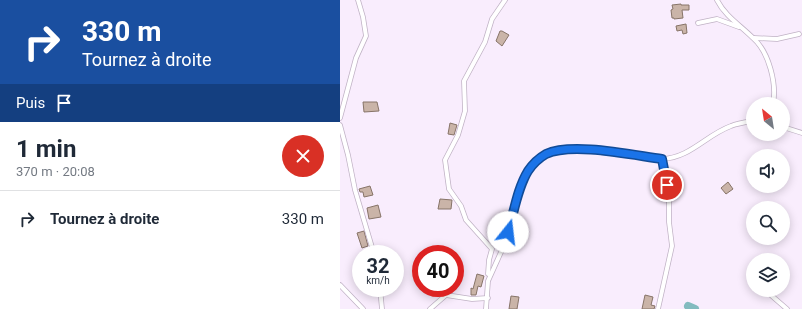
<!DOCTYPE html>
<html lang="fr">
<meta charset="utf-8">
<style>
:root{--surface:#fff;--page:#f2f2f3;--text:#1f2937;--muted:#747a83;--line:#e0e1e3}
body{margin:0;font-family:Roboto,sans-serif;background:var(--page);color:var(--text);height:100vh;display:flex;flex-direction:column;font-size:15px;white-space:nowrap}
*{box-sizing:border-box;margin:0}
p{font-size:13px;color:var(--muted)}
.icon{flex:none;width:22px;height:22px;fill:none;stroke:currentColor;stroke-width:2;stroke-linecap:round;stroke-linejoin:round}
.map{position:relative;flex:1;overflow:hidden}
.panel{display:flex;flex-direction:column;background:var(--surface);width:340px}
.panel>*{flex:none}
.hud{background:#1a4fa0;color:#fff;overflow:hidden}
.needle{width:26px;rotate:330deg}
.controls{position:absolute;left:406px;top:97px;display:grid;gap:8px}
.controls a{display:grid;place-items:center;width:44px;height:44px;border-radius:50%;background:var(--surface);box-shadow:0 2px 10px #0003;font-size:20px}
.speed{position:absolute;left:12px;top:245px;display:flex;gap:8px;font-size:20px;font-weight:700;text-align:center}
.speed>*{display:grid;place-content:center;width:52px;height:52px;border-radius:50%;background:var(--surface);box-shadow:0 2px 10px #0003;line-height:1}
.speed small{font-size:10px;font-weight:400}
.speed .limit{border:6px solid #d22;background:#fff;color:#111}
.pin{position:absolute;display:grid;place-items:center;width:34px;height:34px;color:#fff;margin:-17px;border:2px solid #fff;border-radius:50%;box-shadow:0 1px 4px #0007}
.me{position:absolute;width:44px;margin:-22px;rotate:16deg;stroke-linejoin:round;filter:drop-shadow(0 0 3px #0008)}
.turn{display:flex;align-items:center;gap:14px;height:84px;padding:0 16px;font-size:18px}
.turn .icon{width:52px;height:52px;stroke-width:2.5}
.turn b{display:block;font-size:28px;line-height:34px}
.then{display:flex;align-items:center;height:38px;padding:0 16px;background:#0003;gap:8px;font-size:15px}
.round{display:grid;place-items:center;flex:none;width:42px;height:42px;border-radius:21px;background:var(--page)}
.headline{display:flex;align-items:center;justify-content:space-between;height:68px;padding:0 16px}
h1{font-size:24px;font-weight:700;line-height:30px}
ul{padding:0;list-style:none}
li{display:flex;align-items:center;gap:12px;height:56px;padding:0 16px;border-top:1px solid var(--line)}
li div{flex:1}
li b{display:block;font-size:15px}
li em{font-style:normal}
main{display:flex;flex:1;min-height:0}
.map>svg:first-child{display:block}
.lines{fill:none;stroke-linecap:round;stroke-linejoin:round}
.river{stroke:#83bbbf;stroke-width:8}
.building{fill:#cab4a8;stroke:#877468}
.minor-casing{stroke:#c0b2c5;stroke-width:5.5}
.minor{stroke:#fff;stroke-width:4}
.route-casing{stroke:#114b97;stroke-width:10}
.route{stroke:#1a73e8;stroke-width:7}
</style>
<main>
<section class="panel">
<div class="hud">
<div class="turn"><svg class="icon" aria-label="right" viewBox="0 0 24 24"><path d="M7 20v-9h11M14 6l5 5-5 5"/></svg><div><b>330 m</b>Tournez à droite</div></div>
<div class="then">Puis<svg class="icon" aria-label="arrive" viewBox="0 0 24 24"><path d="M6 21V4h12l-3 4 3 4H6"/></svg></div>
</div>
<div class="headline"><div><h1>1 min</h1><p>370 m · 20:08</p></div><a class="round" style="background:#d93025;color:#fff"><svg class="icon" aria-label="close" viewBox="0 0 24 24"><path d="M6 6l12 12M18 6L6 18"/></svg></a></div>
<ul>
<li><svg class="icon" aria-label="right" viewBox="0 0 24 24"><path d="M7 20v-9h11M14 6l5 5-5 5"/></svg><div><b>Tournez à droite</b></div><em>330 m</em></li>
</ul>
</section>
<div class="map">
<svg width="462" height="309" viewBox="0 0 462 309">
<rect width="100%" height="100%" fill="#f9edfd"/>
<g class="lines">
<polyline class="river" points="348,306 355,309"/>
</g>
<g class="building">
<polygon points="341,4 341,5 349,5 349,10 342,10 343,18 334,19 334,18 332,18 331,10 333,9 332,5"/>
<polygon points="346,24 347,33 343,34 342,30 337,31 336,26"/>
<polygon points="160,31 162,31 169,35 162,46 156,41"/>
<polygon points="23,102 37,102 39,111 24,112"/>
<polygon points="110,123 117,125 114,135 108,134"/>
<polygon points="388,182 393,189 386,194 381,188"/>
<polygon points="30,186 33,195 24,197 23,192 20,192 19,189"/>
<polygon points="100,199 112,200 111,209 98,209"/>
<polygon points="38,205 41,217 29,219 27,208"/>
<polygon points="24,231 28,246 22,248 17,233"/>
<polygon points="137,274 144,276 141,287 138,286 136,295 131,295 131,288 133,289"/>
<polygon points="305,295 313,297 311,305 315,306 314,309 302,309"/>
<polygon points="171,296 179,297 177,309 169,309"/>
</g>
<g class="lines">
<g class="minor-casing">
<g id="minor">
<path d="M377,0c8,16 23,25 36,38 16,14 24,46 20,66"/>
<polyline points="358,23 377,19 399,27"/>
<polyline points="414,38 437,39 459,34"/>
<polyline points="0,118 16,58 26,36 23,17 18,0"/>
<polyline points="0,125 8,155 15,190 34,254"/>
<polyline points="443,127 462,133"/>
<polyline points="148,274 149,260 152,249 126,220 121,206 109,189 105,160 118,135 125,111 124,81 145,42 152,19 165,0"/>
<polyline points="0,285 23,309"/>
<polyline points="40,288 42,309"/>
<polyline points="425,290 447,309"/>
<polyline points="90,309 106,295 132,299 148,298"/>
<path d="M146,309l2,-28 18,-40 18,-62 12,-18 9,-6 12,-4 14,-2 91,10c28,-1 44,-24 69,-33 7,-3 15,-4 22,-5"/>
<polyline points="318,309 332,246 329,222 329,197 322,159"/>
</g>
</g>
<use href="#minor" class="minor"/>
</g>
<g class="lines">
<g class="route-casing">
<path id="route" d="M168,232c6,-19 9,-43 20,-61 4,-6 11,-13 18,-17 26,-12 86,1 116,5l5,26"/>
</g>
<use href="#route" class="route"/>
</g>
</svg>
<div class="controls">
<a><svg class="needle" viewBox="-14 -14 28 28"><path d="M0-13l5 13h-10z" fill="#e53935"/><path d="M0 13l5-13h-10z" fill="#747a83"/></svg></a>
<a><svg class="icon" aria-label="sound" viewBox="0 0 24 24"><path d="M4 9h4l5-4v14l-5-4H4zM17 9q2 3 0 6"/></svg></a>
<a><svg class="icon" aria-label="search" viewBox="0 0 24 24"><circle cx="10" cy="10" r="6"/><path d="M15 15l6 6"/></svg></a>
<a><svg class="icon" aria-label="layers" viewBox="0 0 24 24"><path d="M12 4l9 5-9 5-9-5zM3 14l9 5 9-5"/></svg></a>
</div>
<div class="speed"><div>32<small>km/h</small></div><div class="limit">40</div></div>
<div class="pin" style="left:327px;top:185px;background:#d93025"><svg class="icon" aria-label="arrive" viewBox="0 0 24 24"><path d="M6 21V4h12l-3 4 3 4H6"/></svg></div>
<svg class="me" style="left:168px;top:232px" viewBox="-20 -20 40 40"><circle r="19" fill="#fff"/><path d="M0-13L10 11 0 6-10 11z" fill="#1a73e8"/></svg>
</div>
</main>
